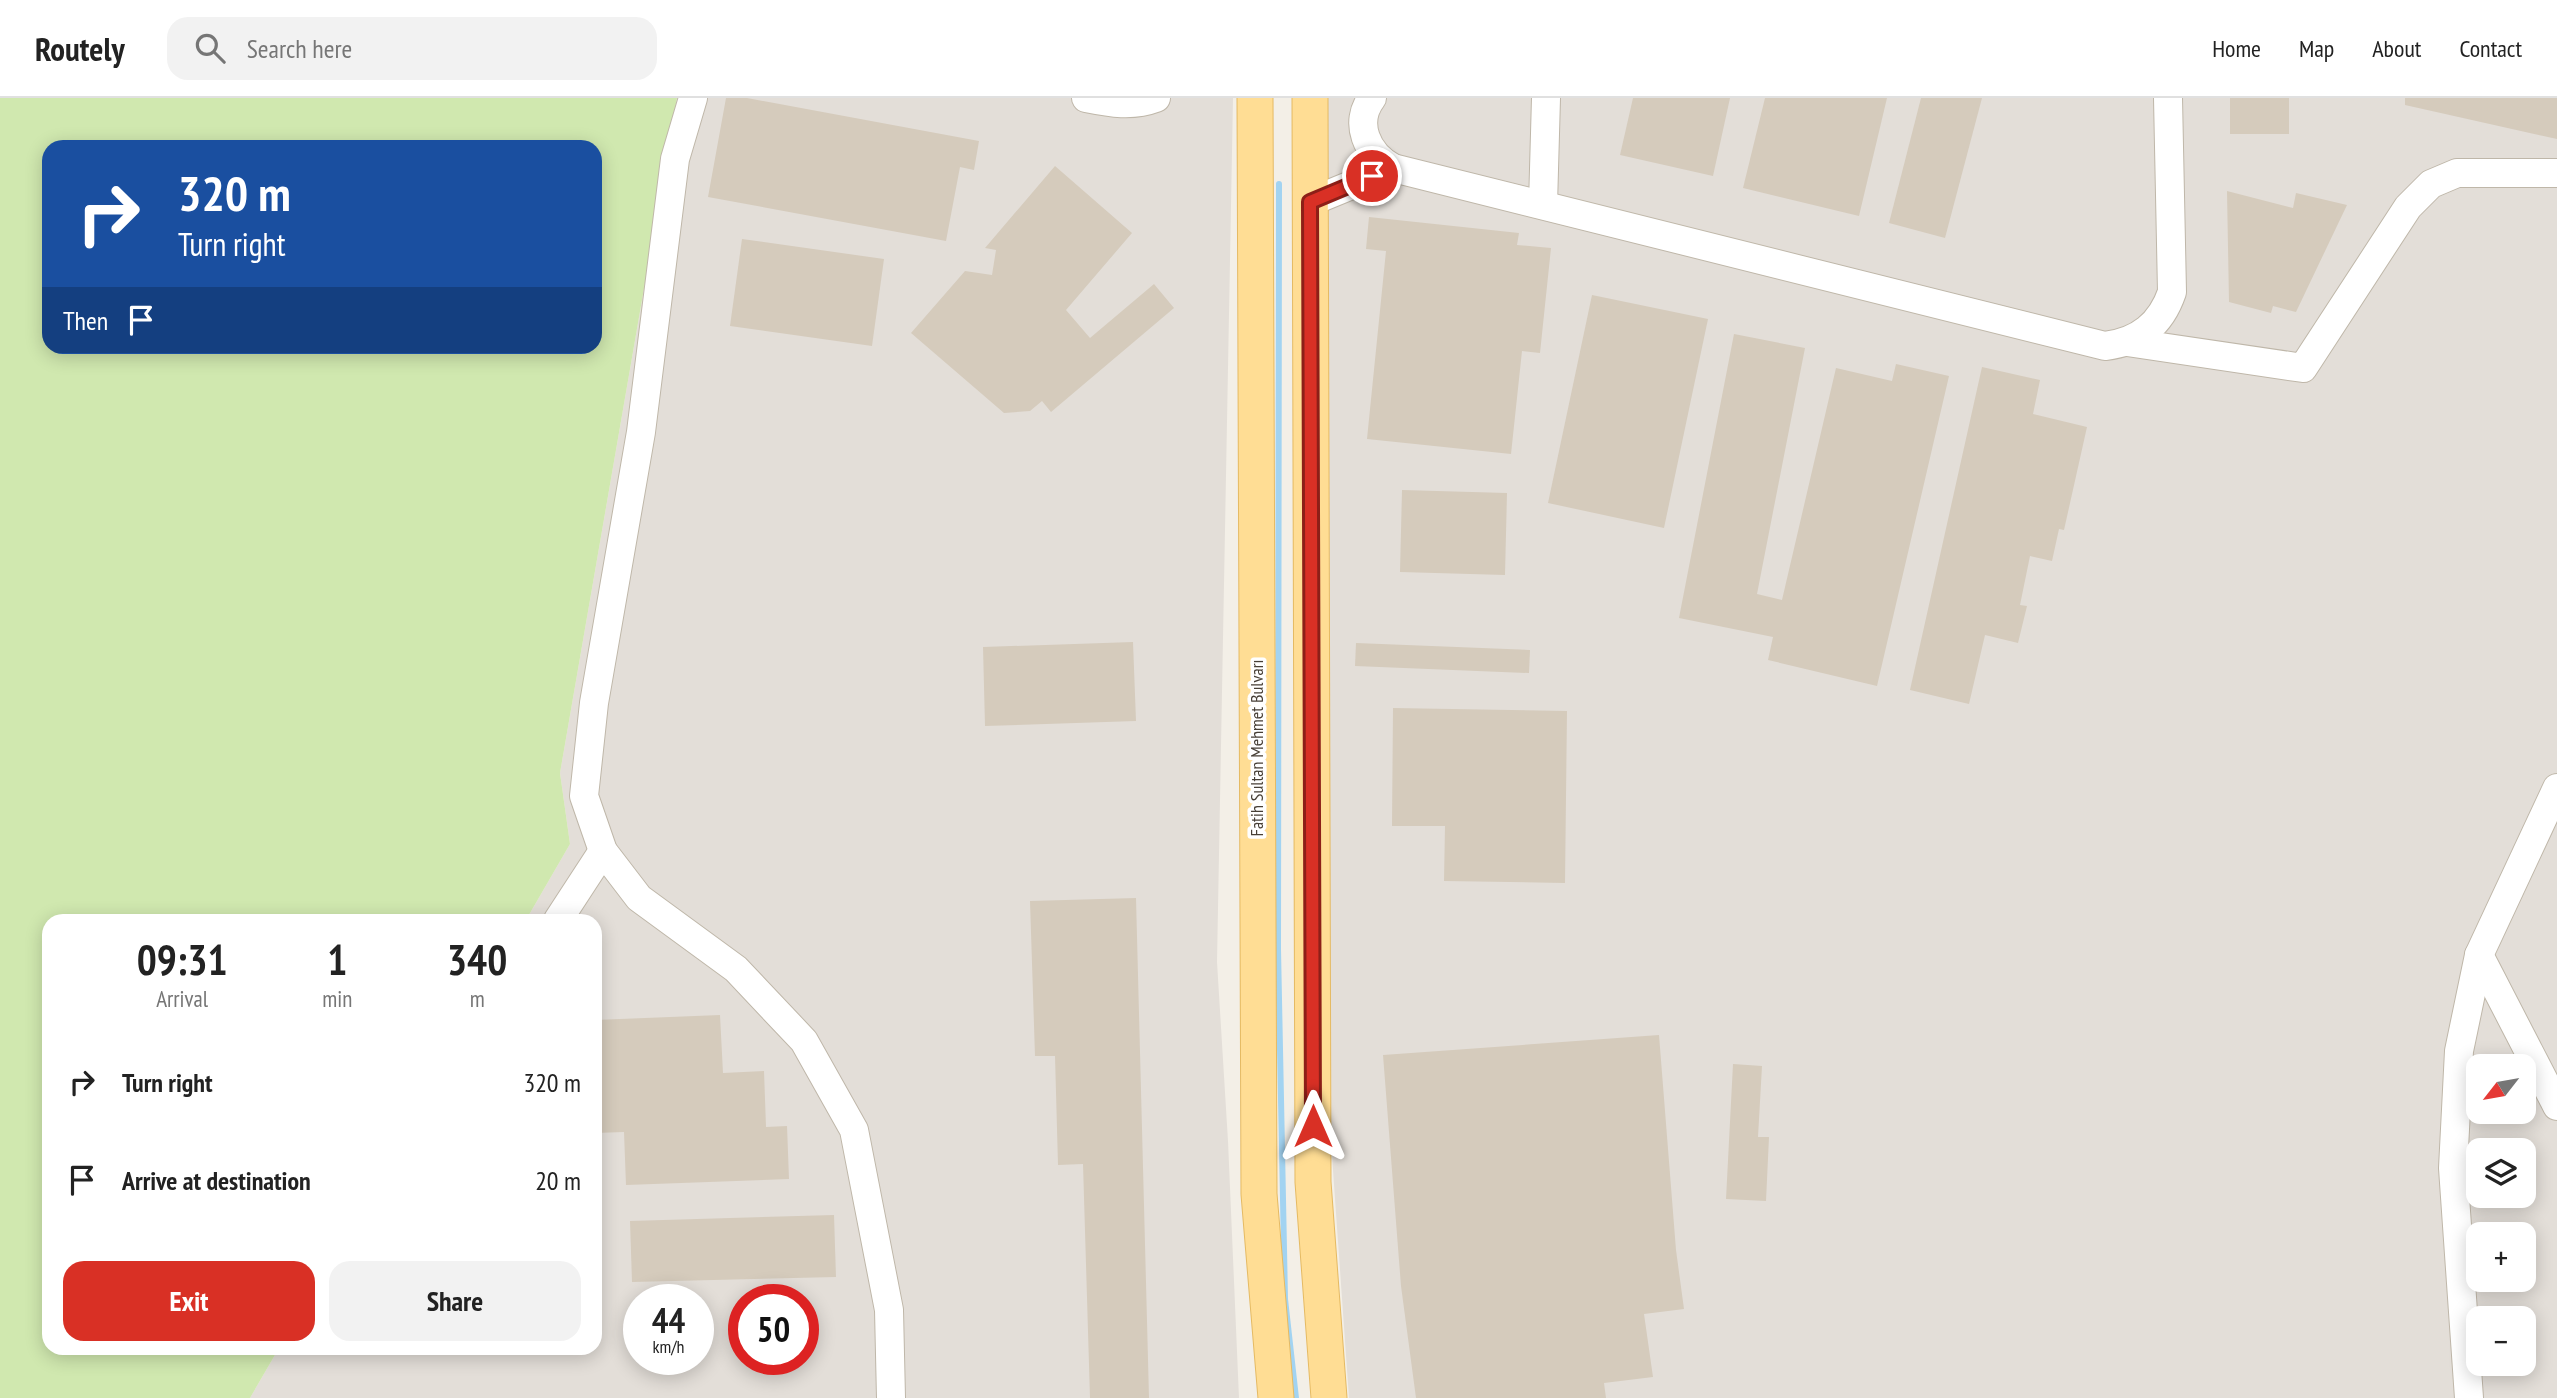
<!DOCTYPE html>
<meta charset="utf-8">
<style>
:root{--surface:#fff;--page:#f2f2f2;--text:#222;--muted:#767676;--line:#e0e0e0;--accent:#d93025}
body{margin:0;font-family:"PT Sans Narrow",sans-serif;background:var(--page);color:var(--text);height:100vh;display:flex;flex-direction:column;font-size:26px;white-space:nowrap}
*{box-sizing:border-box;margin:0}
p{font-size:23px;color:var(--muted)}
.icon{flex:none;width:38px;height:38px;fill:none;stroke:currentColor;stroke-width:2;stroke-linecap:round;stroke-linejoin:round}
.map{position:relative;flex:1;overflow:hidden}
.details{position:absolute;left:42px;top:816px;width:560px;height:441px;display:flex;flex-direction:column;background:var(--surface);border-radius:21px;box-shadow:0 4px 18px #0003}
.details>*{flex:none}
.guide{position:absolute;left:42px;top:42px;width:560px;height:214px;border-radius:21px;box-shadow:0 4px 18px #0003;background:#1a4fa0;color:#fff;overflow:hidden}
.needle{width:46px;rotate:239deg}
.fabs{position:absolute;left:2466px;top:956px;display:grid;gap:14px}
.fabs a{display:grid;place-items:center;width:70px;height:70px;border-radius:14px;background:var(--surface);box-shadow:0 4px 18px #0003;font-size:35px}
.speed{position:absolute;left:623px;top:1186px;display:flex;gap:14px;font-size:35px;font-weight:700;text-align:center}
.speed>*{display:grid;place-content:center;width:91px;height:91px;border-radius:50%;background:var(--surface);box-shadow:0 4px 18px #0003;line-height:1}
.speed small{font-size:18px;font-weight:400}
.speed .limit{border:10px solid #d22;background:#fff;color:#111}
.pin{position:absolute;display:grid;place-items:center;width:60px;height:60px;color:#fff;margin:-30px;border:4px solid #fff;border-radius:50%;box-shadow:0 2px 7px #0007}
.me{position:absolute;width:77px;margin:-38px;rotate:0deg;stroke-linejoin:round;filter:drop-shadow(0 0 5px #0008)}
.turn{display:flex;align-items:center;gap:24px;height:147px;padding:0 21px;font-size:32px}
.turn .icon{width:91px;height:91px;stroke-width:2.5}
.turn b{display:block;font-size:49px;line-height:60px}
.then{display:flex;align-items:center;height:66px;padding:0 21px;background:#0003;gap:14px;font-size:26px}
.eta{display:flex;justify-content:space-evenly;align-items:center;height:119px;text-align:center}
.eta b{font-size:42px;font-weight:700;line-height:49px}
.primary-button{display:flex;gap:14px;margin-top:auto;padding:14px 21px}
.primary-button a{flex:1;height:80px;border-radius:21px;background:var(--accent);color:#fff;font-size:28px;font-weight:700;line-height:80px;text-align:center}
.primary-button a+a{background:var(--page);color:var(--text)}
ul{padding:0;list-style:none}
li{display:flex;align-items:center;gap:21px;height:98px;padding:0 21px}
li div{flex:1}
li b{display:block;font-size:26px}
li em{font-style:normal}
header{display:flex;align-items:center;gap:42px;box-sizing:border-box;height:98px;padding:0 35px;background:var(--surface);border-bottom:2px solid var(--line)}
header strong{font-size:33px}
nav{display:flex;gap:38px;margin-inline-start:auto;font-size:24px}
.search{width:490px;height:63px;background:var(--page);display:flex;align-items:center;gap:18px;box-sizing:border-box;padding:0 24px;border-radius:21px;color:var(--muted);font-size:26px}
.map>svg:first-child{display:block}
.industrial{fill:#e3ded8;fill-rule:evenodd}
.green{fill:#d0e8af;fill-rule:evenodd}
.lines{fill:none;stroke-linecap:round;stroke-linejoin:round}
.stream{stroke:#a2d3f1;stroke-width:6}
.building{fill:#d5cbbc}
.minor-casing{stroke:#bfb7a9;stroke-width:30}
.major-casing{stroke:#e5ba63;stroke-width:37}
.minor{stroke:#fff;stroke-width:28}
.major{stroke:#ffdd94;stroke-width:35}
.route-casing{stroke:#8d1f18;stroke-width:18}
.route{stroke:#d93025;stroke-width:12}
.labels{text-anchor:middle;stroke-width:7;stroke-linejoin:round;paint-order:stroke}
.street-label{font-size:18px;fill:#473f36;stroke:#fff}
</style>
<header>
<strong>Routely</strong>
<div class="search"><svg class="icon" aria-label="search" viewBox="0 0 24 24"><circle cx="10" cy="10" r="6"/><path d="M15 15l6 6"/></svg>Search here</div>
<nav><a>Home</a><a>Map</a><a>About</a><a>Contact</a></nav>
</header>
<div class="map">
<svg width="2557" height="1300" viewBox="0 0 2557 1300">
<rect width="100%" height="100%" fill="#f3efe7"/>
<g class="industrial">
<path d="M677,0h556l-16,864 11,179 11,257h-989l29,-50h316v-428h-69l44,-76 -10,-71zM639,1202h59v60h-59zM744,1202h59v60h-59z"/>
<path d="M1326,0h1231v1300h-1208l-17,-242 -4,-123zM2478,968h46v45h-46zM2478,1052h46v45h-46zM2478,1136h46v45h-46zM2478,1220h46v45h-46z"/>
</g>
<path class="green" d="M0,0h677l-117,675 10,71 -44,76h-477v428h230l-29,50h-250zM49,49h546v199h-546z"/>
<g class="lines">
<polyline class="stream" points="1279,86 1278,851 1285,1201 1296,1300"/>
</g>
<g class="building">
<polygon points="726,0 747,0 979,43 974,72 960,69 946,143 708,99"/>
<polygon points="1633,0 1730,0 1713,78 1620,57"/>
<polygon points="1765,0 1887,0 1859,118 1743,90"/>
<polygon points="1921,0 1982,0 1945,140 1889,125"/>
<rect x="2230" y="0" width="59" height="36"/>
<polygon points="2405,0 2557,0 2557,41 2405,7"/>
<polygon points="1055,68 1132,135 1066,212 1090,240 1154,186 1174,210 1051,314 1042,303 1030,313 1004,315 911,235 965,173 992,177 996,152 985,150"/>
<polygon points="2227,93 2293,110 2296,95 2347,107 2296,214 2273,208 2271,215 2229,204"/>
<polygon points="1369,119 1519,135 1517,147 1551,150 1540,255 1522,253 1511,356 1367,341 1386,153 1366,151"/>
<polygon points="742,141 884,161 872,248 730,228"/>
<polygon points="1592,197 1708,221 1664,430 1548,405"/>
<polygon points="1734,236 1805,250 1757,496 1782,502 1836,270 1892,283 1896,266 1949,278 1877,588 1768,562 1773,539 1679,520"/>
<polygon points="1982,269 2040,282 2033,316 2087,329 2064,432 2059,431 2052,463 2030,458 2020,507 2027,508 2018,545 1985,537 1969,606 1910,592"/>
<polygon points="1402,392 1507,395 1505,477 1400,474"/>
<polygon points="1133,544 1136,623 985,628 983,549"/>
<polygon points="1356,545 1530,552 1529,575 1355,568"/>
<polygon points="1393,610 1567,613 1565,785 1444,783 1445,728 1392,728"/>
<polygon points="1136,800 1149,1300 1090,1300 1083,1066 1058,1067 1055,958 1035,958 1030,803"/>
<polygon points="720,917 723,975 764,973 766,1029 787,1028 789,1081 626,1087 624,1034 595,1035 595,922"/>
<polygon points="1659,937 1676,1152 1684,1211 1644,1216 1653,1279 1604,1285 1606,1300 1416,1300 1401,1188 1383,957"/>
<polygon points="1733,966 1762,968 1758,1039 1769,1039 1766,1103 1726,1101"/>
<polygon points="834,1117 836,1179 632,1184 630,1123"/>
</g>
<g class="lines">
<g class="minor-casing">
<g id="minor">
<polyline points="693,0 675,61 641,334 594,605 584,698 603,753 639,800 736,871 804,943 854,1032 889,1212 891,1300"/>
<path d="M1086,0c25,5 46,9 70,0"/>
<path d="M1372,0c-19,25 -5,56 21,70"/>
<path d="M1310,104l83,-34 712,178c34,-4 56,-22 67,-54l-4,-194"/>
<polyline points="1543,107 1546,0"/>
<polyline points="2127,244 2303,270 2408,109 2431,86 2457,75 2557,75"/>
<polyline points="558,822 603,753"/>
<polyline points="2479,857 2557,1008"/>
<polyline points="2469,1300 2453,1070 2459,953 2479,857 2557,690"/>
</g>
</g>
<g class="major-casing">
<g id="major">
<polyline points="1255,0 1259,1096 1276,1300"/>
<polyline points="1310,0 1313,1084 1329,1300"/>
</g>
</g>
<use href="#minor" class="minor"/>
<use href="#major" class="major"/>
</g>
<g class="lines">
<g class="route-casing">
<polyline id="route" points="1313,1028 1310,104 1372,78"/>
</g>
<use href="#route" class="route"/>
</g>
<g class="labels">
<g class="street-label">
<text transform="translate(1257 650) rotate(-90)" y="6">Fatih Sultan Mehmet Bulvarı</text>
</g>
</g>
</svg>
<div class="fabs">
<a><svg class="needle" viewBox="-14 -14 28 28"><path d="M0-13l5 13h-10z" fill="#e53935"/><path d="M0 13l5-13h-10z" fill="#767676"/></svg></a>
<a><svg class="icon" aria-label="layers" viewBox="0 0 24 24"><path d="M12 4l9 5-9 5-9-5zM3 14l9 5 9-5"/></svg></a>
<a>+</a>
<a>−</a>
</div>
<div class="speed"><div>44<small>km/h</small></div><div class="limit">50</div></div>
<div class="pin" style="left:1372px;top:78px;background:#d93025"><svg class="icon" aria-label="arrive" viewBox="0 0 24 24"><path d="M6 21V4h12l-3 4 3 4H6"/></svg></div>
<svg class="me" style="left:1313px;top:1028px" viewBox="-20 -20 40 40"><path d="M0-17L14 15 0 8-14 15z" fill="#d93025" stroke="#fff" stroke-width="4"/></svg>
<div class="guide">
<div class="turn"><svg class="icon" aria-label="right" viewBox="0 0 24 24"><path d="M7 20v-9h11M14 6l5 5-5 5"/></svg><div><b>320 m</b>Turn right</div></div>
<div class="then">Then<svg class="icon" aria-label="arrive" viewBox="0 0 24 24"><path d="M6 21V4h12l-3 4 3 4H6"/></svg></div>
</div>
<section class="details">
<div class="eta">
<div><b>09:31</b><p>Arrival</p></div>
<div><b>1</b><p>min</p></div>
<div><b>340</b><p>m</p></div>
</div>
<ul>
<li><svg class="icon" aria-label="right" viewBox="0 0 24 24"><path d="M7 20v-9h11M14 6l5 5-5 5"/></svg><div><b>Turn right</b></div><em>320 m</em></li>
<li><svg class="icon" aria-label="arrive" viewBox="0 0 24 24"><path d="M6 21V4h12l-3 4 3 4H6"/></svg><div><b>Arrive at destination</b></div><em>20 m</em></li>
</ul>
<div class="primary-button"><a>Exit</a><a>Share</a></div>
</section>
</div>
